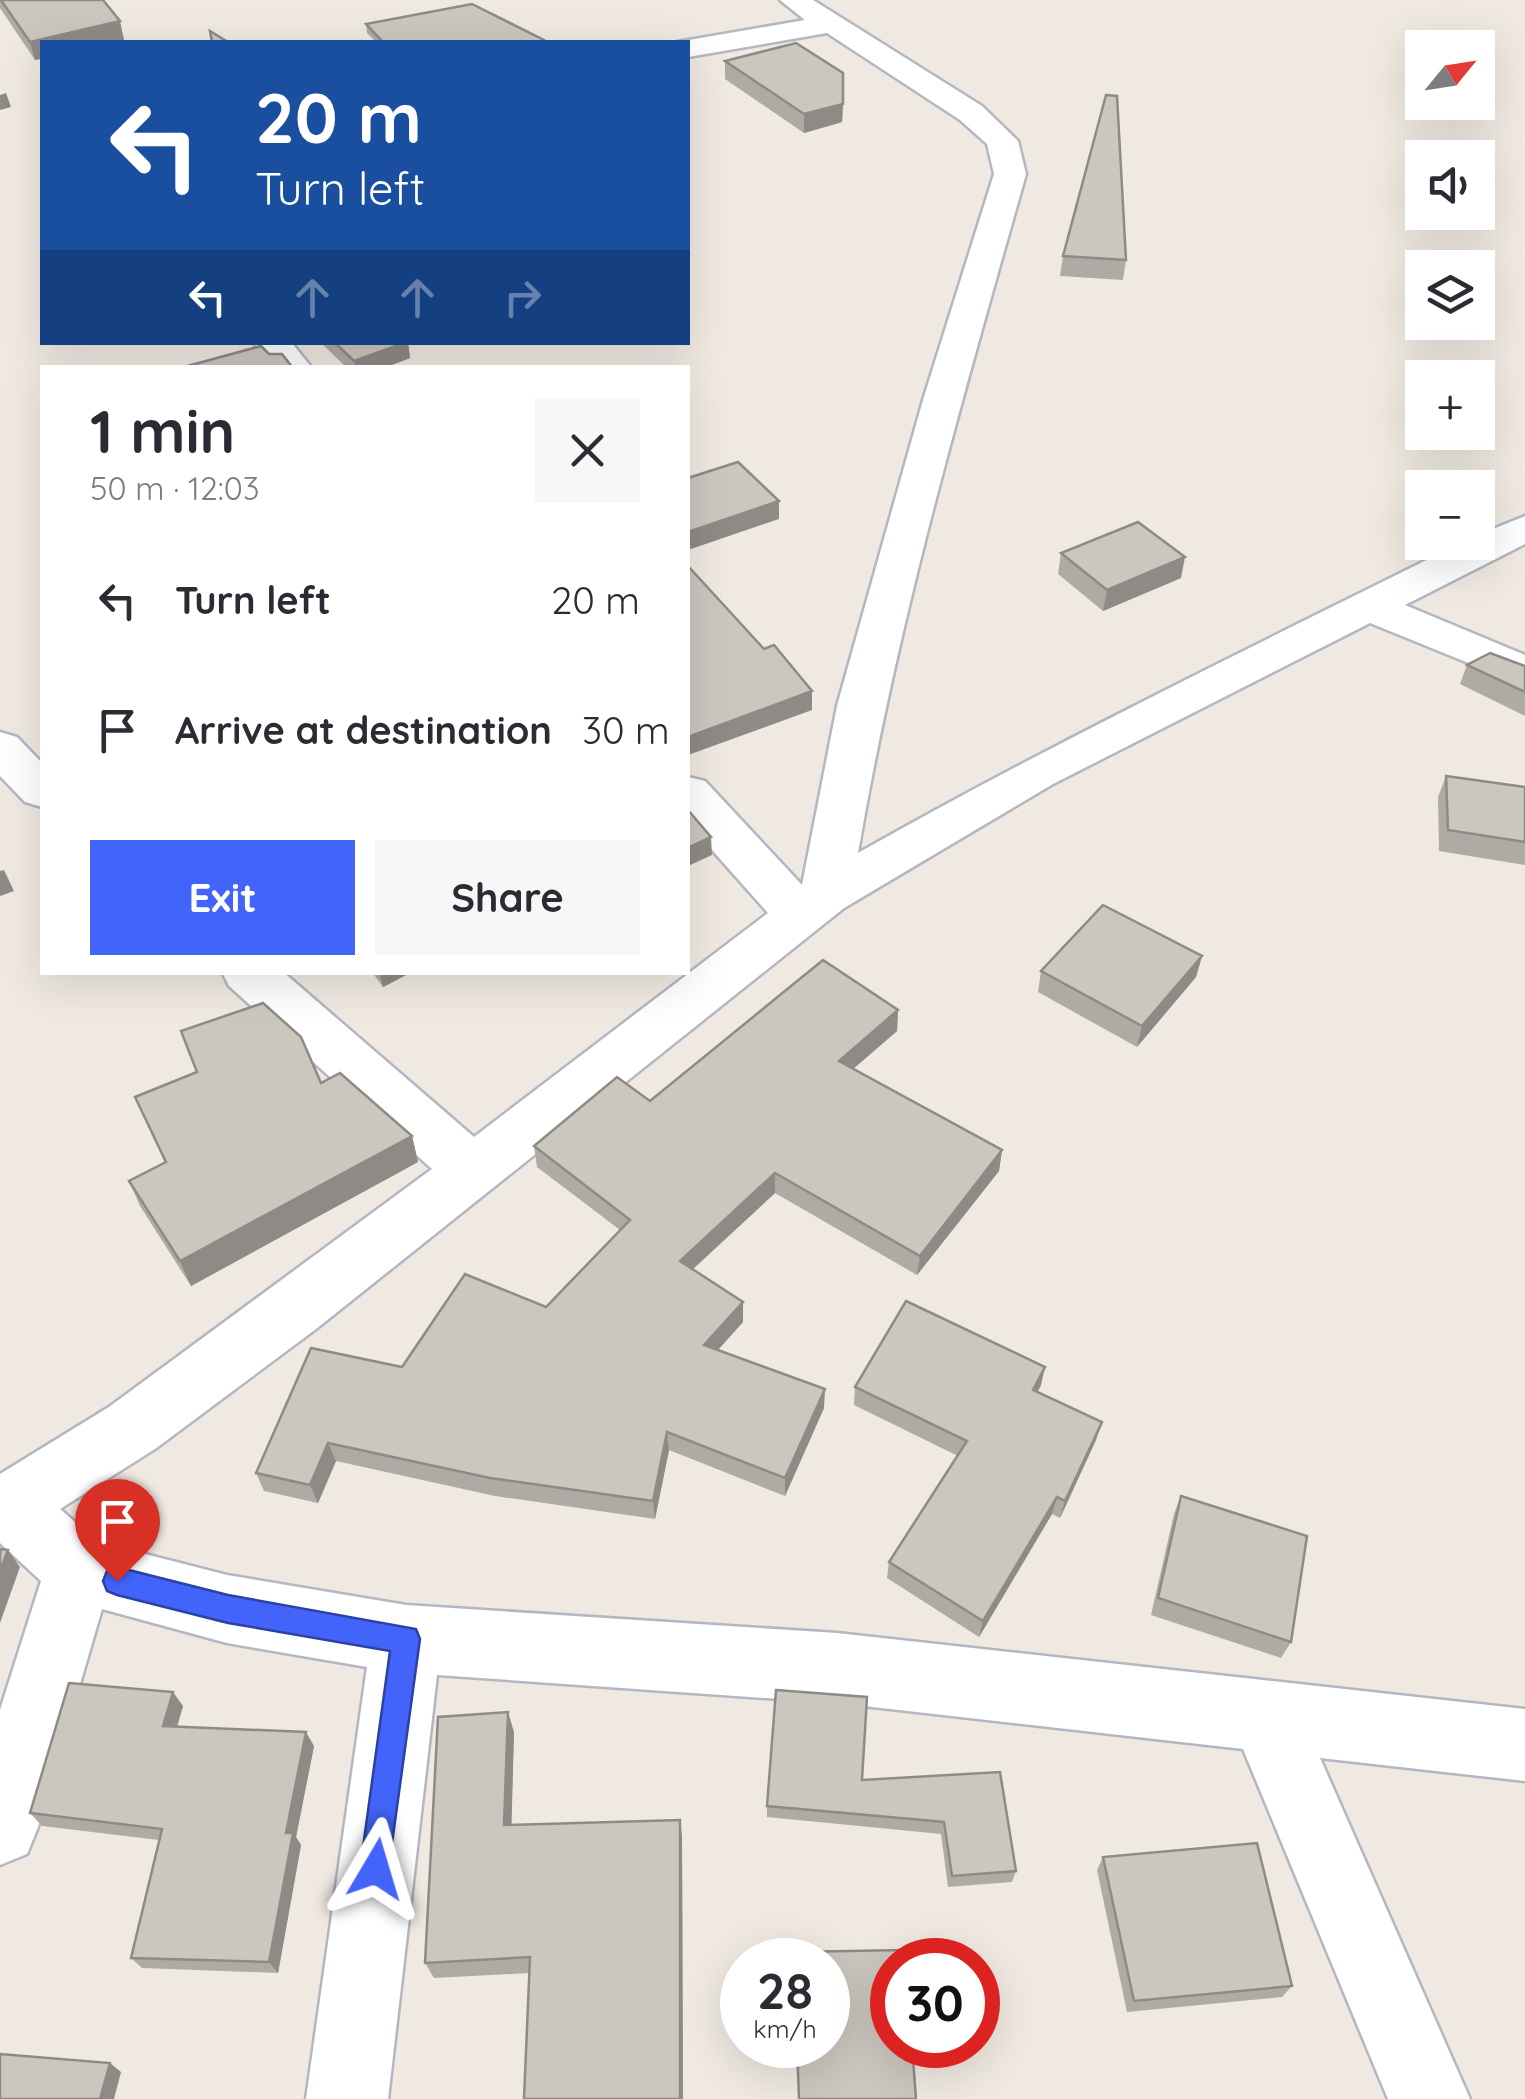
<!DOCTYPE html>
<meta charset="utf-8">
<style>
:root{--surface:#fff;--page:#f7f7f7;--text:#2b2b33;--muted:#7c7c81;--accent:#4264fb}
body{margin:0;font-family:Quicksand,sans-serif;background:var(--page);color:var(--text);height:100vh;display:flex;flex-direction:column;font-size:38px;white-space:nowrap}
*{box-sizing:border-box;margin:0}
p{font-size:32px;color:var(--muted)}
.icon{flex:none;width:55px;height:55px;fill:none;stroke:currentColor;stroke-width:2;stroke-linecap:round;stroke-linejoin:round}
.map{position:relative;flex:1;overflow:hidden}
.drawer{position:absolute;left:40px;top:365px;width:650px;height:610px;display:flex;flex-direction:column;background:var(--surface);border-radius:0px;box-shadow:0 10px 40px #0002}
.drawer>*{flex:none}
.guide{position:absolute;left:40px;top:40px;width:650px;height:305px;border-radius:0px;box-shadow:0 10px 40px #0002;background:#1a4fa0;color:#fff;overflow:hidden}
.needle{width:65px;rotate:60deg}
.tools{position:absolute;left:1405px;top:30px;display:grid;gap:20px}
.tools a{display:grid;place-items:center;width:90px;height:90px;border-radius:0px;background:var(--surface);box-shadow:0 10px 40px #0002;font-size:50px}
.speed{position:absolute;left:720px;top:1938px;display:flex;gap:20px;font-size:50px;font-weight:700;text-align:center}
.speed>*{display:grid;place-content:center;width:130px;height:130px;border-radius:50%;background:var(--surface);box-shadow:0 10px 40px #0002;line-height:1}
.speed small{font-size:25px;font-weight:400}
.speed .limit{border:15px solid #d22;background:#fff;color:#111}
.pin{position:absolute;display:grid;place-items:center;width:85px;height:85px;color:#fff;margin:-102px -42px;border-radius:50% 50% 50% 0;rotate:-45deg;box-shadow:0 0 10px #0007}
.pin .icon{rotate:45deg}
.me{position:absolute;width:110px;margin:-55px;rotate:7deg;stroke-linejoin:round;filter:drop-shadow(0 0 8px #0008)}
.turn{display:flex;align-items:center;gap:35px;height:210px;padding:0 50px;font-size:45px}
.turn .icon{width:130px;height:130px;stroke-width:2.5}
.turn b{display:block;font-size:70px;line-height:85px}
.lanes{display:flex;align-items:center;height:95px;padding:0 50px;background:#0003;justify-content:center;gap:50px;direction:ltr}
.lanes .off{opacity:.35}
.round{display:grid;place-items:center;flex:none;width:105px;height:105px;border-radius:0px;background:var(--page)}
.headline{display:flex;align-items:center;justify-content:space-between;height:170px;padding:0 50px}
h1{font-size:60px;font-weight:800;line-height:75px}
.primary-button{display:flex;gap:20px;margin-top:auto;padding:20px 50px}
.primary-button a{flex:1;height:115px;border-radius:0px;background:var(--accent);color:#fff;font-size:40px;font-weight:800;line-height:115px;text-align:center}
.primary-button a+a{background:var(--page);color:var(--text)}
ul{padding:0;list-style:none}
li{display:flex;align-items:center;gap:30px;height:130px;padding:0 50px}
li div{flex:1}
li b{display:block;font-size:38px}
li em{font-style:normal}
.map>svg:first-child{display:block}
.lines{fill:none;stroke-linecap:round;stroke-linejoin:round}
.minor-casing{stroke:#b4b7c1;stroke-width:5}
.minor{fill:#fff;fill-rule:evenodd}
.wall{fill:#afaba4}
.shaded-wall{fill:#8e8b86}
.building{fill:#cbc7bf;stroke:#8e8b86;stroke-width:2.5}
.route{fill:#4264fb;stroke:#2b41a3;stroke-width:2.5}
</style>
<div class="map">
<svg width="1525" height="2099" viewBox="0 0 1525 2099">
<rect width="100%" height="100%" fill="#efe9e1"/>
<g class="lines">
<g class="minor-casing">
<g id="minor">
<path d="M780,0h33l169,106 36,35 8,33c-64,225 -129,449 -168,679 198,-112 402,-210 605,-311h15v-7l47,-19v28l-120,61 120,50v31l-155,-63 -317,161 -209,124 -528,421 -161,120 -95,60 38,33 129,33 179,30 431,28 688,76v72l-205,-23 150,341h-82l-145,-350 -406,-46 -400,-28 -49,424h-82l61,-432 -140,-24 -125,-34 -64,218 -11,27 -27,11v-155l41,-129 -41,-38v-69l109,-67 323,-238 -203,-183 -7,-14h61l191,165 294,-224 -80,-90v-46l17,4 97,104 35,-179 86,-306 71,-226 -7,-30 -27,-24 -133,-87 -139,24v-15h-11l128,-22z"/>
<polygon points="253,342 291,342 312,368 273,368"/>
<polygon points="0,732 17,737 42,763 42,807 25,802 0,776"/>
</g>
</g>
<use href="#minor" class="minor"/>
</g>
<g class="wall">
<polygon points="0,0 103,0 124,40 112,42 42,42 35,60 0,8"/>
<polygon points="366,24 548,42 376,42 367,33"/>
<polygon points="725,61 843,104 842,122 804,133 725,79"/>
<polygon points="1063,256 1126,260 1123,280 1060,276"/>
<polygon points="320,342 408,342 410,358 384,368 347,368"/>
<polygon points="1061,553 1181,578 1103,611 1058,574"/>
<polygon points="1467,665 1525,666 1525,716 1460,684"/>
<polygon points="1446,776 1525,787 1525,865 1439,851 1438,797"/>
<polygon points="1202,956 1196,977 1137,1047 1038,992 1041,971"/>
<polygon points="372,972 412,972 383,987"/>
<polygon points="898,1010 897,1031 853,1069 1002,1150 999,1171 917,1275 775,1193 693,1269 743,1322 718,1350 824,1408 785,1496 669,1450 655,1519 495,1496 336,1461 318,1503 264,1491 256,1473 402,1367 546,1307 620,1230 537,1167 534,1146 650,1101"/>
<polygon points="321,1083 412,1136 418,1162 191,1286 140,1206 129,1181 165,1163 135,1097"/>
<polygon points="1041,1385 1037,1392 1096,1440 1060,1518 1052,1514 979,1637 887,1578 889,1562 958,1456 854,1405 855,1387"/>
<polygon points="1181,1496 1291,1642 1281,1658 1151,1615 1174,1514"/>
<polygon points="183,1706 177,1727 314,1746 296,1837 301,1845 278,1973 142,1968 131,1958 159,1840 42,1826 30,1813"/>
<polygon points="514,1732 511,1825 680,1820 682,1838 683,2099 524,2099 530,1973 434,1978 425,1963"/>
<polygon points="1000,1772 1016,1871 1012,1882 948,1887 941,1834 767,1817 767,1806 862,1780"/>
<polygon points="1103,1857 1292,1986 1282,1997 1127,2012 1097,1870"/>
</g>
<g class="shaded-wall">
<polygon points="120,21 124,40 112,42 42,42 42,59 35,60 30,42"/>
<polygon points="6,93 11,107 0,110 0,95"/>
<polygon points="843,104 842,122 804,133 804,114"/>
<polygon points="408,342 410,358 384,368 355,368 354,361"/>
<polygon points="779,501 779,519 688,550 688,532"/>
<polygon points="1185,557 1181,578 1103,611 1107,590"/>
<polygon points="812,691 812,710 688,755 688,737"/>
<polygon points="711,837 712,855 688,866 688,848"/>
<polygon points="4,870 14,891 0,896 0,871"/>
<polygon points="1202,956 1196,977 1137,1047 1142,1026"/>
<polygon points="387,972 412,972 383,987 380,976"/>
<polygon points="898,1010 897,1031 838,1082 839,1061"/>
<polygon points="412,1136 418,1162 191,1286 180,1261"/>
<polygon points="1002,1150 999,1171 917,1275 920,1256"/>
<polygon points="775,1173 775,1193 681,1280 680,1261"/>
<polygon points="743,1302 743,1322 705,1364 704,1345"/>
<polygon points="1045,1367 1041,1385 1029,1409 1033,1390"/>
<polygon points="825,1389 824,1408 785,1496 785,1478"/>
<polygon points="1102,1422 1096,1440 1060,1518 1065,1501"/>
<polygon points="667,1432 669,1450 655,1519 653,1501"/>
<polygon points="328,1443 336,1461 318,1503 310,1485"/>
<polygon points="1057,1497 1052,1514 979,1637 983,1621"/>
<polygon points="8,1550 20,1567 0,1623 0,1571"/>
<polygon points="173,1692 183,1706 173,1740 163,1726"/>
<polygon points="508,1712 514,1732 511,1843 504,1825"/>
<polygon points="306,1732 314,1746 296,1837 301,1845 278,1973 269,1962 286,1833"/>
<polygon points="680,1820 682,1838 683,2099 680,2099"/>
<polygon points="110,2063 121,2072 114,2099 100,2099"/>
</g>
<g class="building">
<polygon points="1,0 103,0 120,21 30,42"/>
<polygon points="472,4 548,42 383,42 366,24"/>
<polygon points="210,31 228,42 212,42"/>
<polygon points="796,43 843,73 843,104 804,114 725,61"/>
<polygon points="1106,95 1117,96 1126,260 1063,256"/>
<polygon points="334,342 407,342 354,361"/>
<polygon points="261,346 269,354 282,354 293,368 180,368"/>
<polygon points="738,462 779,501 688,532 688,478"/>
<polygon points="1138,522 1185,557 1107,590 1061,553"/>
<polygon points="688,566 764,649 774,645 812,691 688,737"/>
<polygon points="1490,653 1525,666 1525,692 1467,665"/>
<polygon points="1446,776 1525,787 1525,842 1448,830"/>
<polygon points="688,810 711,837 688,848"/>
<polygon points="1103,905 1202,956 1142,1026 1041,971"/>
<polygon points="823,960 898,1010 839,1061 1002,1150 920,1256 775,1173 680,1261 743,1302 704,1345 825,1389 785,1478 667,1432 653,1501 490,1478 328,1443 310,1485 256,1473 311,1348 402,1367 465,1274 546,1307 630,1220 534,1146 617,1077 650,1101"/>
<polygon points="263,1003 301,1037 321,1083 340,1073 412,1136 180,1261 129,1181 166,1162 135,1097 197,1072 181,1031"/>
<polygon points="906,1301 1045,1367 1033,1390 1102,1422 1065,1501 1057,1497 983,1621 889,1562 967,1441 855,1387"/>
<polygon points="1181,1496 1307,1536 1291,1642 1158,1598"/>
<polygon points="0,1549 8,1550 0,1571"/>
<polygon points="69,1683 173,1692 163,1726 306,1732 286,1833 293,1833 269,1962 131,1958 162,1829 30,1813"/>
<polygon points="776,1690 867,1697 862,1780 1000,1772 1016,1871 952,1876 944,1822 767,1806"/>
<polygon points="508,1712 504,1825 680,1820 680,2099 524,2099 530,1957 425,1963 438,1717"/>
<polygon points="1257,1843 1292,1986 1134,2001 1103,1857"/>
<polygon points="904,1950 905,1960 892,1960 892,2045 912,2045 916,2099 799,2099 797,2045 828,2045 828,1960 794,1960 794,1952"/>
<polygon points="0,2054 110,2063 100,2099 0,2099"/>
</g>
<polygon class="route" points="117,1567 228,1595 416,1629 420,1639 387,1880 376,1885 365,1880 360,1869 390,1651 228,1623 117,1595 107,1591 103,1581 107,1571"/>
</svg>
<div class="tools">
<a><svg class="needle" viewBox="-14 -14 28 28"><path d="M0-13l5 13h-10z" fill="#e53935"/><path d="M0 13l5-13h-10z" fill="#7c7c81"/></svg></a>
<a><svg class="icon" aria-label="sound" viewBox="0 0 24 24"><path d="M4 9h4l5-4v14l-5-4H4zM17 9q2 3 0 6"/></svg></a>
<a><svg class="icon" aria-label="layers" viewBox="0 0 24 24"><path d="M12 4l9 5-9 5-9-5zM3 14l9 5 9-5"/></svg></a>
<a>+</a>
<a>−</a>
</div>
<div class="speed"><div>28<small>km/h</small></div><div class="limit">30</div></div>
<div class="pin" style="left:117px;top:1581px;background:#d93025"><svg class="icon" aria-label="arrive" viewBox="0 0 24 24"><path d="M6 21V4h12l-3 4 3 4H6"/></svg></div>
<svg class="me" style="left:376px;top:1869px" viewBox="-20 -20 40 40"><path d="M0-17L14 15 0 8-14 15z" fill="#4264fb" stroke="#fff" stroke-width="4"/></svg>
<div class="guide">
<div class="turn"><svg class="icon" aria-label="left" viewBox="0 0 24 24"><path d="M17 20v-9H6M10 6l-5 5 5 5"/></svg><div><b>20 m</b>Turn left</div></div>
<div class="lanes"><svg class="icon" aria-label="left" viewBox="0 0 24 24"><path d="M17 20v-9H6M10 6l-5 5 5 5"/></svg><svg class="icon off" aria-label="ahead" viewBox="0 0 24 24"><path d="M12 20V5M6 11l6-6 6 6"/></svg><svg class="icon off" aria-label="ahead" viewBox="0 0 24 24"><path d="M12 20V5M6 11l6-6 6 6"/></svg><svg class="icon off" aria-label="right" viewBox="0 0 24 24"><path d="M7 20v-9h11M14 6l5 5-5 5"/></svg></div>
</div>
<section class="drawer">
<div class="headline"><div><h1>1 min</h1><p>50 m · 12:03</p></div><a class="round"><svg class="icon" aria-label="close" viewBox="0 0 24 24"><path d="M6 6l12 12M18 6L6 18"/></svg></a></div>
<ul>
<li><svg class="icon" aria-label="left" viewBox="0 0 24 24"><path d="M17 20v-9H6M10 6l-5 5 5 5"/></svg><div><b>Turn left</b></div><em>20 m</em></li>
<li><svg class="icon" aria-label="arrive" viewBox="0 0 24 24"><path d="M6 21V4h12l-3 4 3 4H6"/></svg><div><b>Arrive at destination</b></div><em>30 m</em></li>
</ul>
<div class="primary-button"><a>Exit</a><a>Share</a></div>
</section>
</div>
